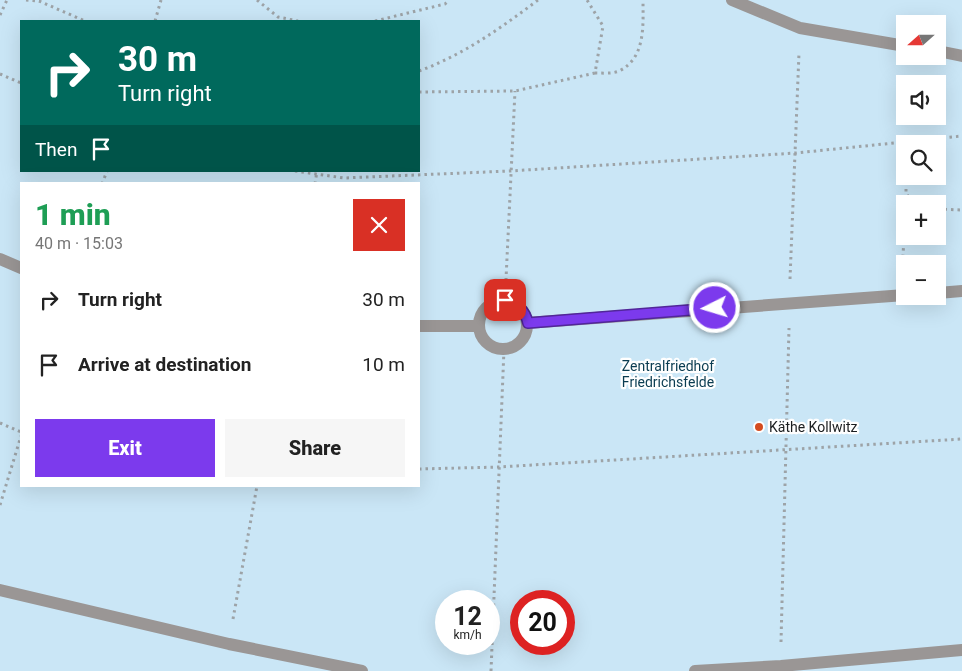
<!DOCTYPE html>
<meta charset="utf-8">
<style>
:root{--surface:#fff;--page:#f6f6f6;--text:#222;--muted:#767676;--accent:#7c3aed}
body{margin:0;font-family:Roboto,sans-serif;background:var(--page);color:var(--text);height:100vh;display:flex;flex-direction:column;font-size:19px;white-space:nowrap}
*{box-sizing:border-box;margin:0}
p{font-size:16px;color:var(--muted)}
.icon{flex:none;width:28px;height:28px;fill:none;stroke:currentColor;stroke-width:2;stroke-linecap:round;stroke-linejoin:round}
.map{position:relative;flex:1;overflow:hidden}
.sheet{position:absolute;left:20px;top:182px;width:400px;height:305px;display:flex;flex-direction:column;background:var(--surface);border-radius:0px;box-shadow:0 5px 20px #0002}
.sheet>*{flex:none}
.top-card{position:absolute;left:20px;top:20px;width:400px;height:152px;border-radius:0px;box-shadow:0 5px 20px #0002;background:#00695c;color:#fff;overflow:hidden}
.needle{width:32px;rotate:249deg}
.buttons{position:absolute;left:896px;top:15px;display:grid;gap:10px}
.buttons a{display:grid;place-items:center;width:50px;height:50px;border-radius:0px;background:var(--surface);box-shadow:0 5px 20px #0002;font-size:25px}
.speed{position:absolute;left:435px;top:590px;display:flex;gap:10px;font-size:25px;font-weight:700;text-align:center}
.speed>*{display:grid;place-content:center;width:65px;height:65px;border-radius:50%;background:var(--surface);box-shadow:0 5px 20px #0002;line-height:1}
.speed small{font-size:12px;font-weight:400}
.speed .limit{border:8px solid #d22;background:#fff;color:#111}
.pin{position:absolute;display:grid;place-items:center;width:42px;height:42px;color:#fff;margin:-21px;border-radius:10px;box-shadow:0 2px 8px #0006}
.me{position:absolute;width:55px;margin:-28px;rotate:265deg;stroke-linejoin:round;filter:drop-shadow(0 0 4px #0008)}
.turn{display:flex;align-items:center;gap:18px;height:105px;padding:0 15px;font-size:22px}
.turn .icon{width:65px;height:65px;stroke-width:2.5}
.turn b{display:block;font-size:35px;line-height:42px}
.then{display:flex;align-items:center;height:48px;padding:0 15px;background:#0003;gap:10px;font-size:19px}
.round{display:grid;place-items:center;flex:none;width:52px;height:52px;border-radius:0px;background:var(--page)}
.overview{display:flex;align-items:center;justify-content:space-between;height:85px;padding:0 15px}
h1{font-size:30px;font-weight:800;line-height:38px;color:#1e9e55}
.primary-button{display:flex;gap:10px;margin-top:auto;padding:10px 15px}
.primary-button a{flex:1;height:58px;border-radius:0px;background:var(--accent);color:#fff;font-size:20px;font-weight:800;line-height:58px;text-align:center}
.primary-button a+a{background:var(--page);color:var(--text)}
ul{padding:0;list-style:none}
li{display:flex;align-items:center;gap:15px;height:65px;padding:0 15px}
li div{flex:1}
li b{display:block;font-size:19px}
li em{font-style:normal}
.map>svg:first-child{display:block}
.green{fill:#cae6f6;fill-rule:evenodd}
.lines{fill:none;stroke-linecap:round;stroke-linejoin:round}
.path{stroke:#9da3a7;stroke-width:3;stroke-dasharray:2.5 4;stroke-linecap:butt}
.service{stroke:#9a9695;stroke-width:12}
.route-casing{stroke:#51269a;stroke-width:12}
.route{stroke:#7c3aed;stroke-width:9}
.poi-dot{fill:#d44c20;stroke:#fff;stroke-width:2}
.labels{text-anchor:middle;stroke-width:4.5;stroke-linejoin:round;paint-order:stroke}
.park-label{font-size:14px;fill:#0a3c51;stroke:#fff}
.poi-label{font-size:14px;fill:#1b1e20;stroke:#fff;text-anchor:start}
</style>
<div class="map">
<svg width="962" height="671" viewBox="0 0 962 671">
<rect width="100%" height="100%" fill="#e9f1f5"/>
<path class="green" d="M0,0h962v671h-962zM21,21h398v150h-398zM905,24h33v32h-33zM905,84h33v32h-33zM905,144h33v32h-33zM21,184h398v302h-398zM905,204h33v32h-33zM905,264h33v32h-33zM446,601h43v43h-43zM521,601h43v43h-43z"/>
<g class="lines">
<g class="path">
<polyline points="26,0 39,1 85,21"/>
<polyline points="257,0 278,17 298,21"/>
<polyline points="0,15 7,0"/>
<polyline points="155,21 161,0"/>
<polyline points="375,21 445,4 449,0"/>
<path d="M419,71c44,-16 82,-43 119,-71"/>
<path d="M595,73c7,0 17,1 24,-2 27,-13 24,-46 24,-71"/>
<polyline points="0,74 21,83"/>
<polyline points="419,92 515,91 595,73 603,26 587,0"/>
<polyline points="295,171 344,178 510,171 796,153 962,136"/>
<polyline points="906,176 906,194 912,200 913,204"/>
<polyline points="102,184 107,171"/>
<polyline points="315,184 317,171"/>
<polyline points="938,209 962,210"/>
<polyline points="902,270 905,224"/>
<polyline points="790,279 799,53"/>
<polyline points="505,300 515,91"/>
<polyline points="0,423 21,432"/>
<polyline points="419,469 499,467 962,439"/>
<polyline points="0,505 21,436"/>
<polyline points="233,619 257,486"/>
<polyline points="781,642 789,328"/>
<polyline points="491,671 504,349"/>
</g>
<g class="service">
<polyline points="732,0 800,28 905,46"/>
<polyline points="938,51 962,56"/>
<polyline points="0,259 21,268"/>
<polyline points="938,293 962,291"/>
<circle cx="503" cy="325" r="24"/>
<polyline points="527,323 905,295"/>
<polyline points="419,326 479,326"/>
<polyline points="0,590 229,644 362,671"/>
<polyline points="695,671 781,666 962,650"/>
</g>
</g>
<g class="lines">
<g class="route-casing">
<path id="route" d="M505,300c13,4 20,10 23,23l187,-15"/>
</g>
<use href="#route" class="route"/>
</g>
<circle class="poi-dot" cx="759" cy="427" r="5"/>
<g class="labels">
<g class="park-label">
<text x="668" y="371">Zentralfriedhof<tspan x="668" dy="16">Friedrichsfelde</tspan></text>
</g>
<g class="poi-label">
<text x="769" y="432">Käthe Kollwitz</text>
</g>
</g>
</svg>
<div class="buttons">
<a><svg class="needle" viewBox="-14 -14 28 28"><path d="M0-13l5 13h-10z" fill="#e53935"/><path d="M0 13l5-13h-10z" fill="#767676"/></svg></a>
<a><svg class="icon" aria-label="sound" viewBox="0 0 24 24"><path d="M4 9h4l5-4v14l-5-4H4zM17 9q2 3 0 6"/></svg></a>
<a><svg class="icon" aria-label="search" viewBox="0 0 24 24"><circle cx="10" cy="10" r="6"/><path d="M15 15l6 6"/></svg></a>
<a>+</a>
<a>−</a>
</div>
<div class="speed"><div>12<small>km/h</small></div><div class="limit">20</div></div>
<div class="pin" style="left:505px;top:300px;background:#d93025"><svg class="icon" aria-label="arrive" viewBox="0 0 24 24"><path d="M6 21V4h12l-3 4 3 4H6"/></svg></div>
<svg class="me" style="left:715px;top:308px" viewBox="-20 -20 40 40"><circle r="17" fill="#7c3aed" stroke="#fff" stroke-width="3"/><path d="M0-11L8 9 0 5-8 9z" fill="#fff"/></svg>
<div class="top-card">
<div class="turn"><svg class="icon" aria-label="right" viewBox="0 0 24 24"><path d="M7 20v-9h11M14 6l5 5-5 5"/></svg><div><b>30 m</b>Turn right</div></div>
<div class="then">Then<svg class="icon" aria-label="arrive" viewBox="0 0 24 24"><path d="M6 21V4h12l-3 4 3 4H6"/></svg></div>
</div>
<section class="sheet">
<div class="overview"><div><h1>1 min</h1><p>40 m · 15:03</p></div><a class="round" style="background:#d93025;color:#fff"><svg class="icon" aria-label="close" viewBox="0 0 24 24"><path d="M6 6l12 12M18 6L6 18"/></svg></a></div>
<ul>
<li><svg class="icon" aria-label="right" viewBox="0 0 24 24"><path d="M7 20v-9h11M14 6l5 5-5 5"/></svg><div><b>Turn right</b></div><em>30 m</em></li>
<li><svg class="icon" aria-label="arrive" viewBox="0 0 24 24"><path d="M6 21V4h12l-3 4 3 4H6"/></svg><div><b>Arrive at destination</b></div><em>10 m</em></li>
</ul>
<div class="primary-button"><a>Exit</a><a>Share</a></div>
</section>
</div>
